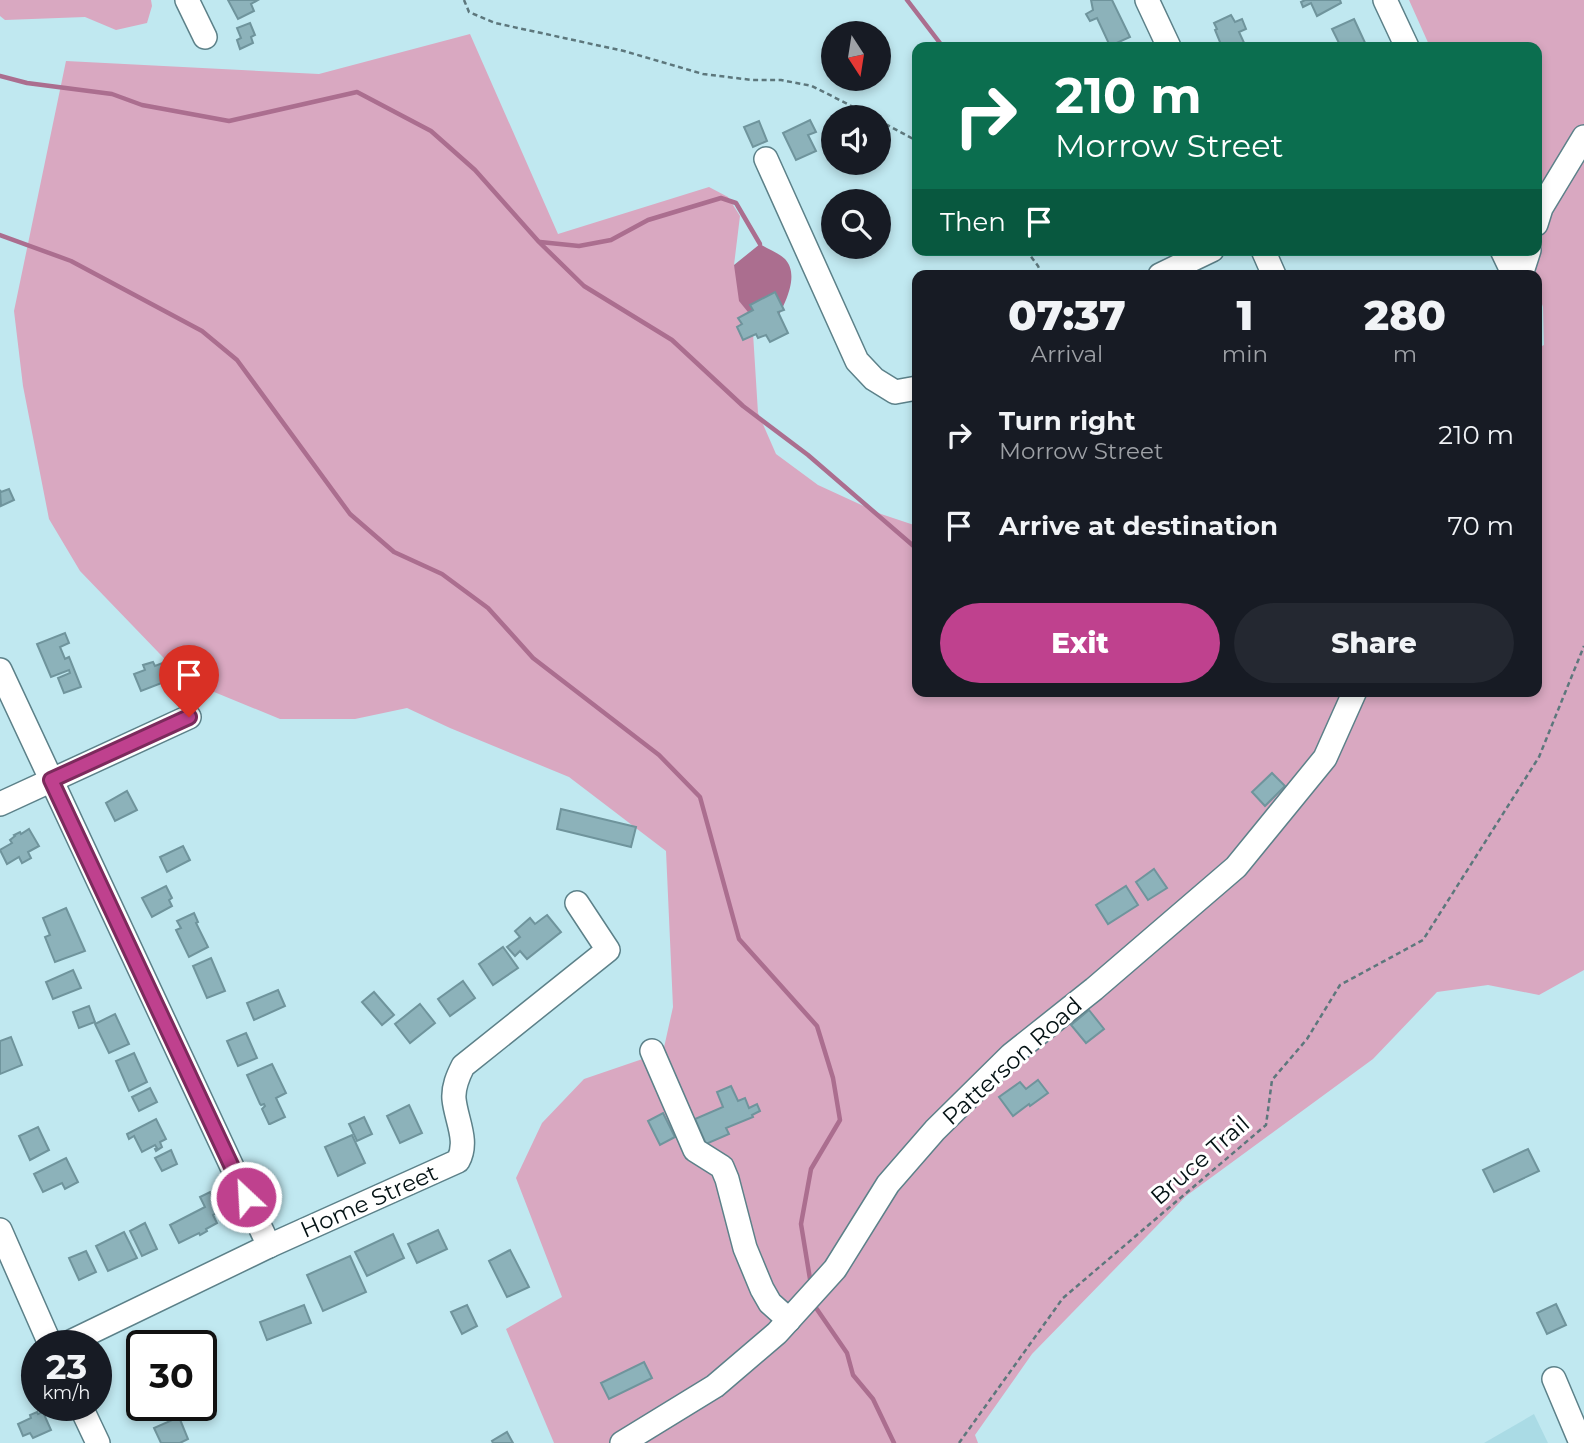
<!DOCTYPE html>
<style>
:root{--surface:#171b24;--page:#242831;--text:#f1f3f6;--muted:#9ea1a6;--accent:#bf418e}
body{margin:0;font-family:Montserrat,sans-serif;background:var(--page);color:var(--text);height:100vh;display:flex;flex-direction:column;font-size:26px;white-space:nowrap}
*{box-sizing:border-box;margin:0}
p{font-size:23px;color:var(--muted)}
.icon{flex:none;width:38px;height:38px;fill:none;stroke:currentColor;stroke-width:2;stroke-linecap:round;stroke-linejoin:round}
.map{position:relative;flex:1;overflow:hidden}
.sheet{position:absolute;left:912px;top:270px;width:630px;height:427px;display:flex;flex-direction:column;background:var(--surface);border-radius:14px;box-shadow:0 4px 10px #0003}
.sheet>*{flex:none}
.hud{position:absolute;left:912px;top:42px;width:630px;height:214px;border-radius:14px;box-shadow:0 4px 10px #0003;background:#0b6e4f;color:#fff;overflow:hidden}
.needle{width:46px;rotate:168deg}
.fabs{position:absolute;left:821px;top:21px;display:grid;gap:14px}
.fabs a{display:grid;place-items:center;width:70px;height:70px;border-radius:50%;background:var(--surface);box-shadow:0 4px 10px #0003;font-size:35px}
.speed{position:absolute;left:21px;top:1330px;display:flex;gap:14px;font-size:35px;font-weight:700;text-align:center}
.speed>*{display:grid;place-content:center;width:91px;height:91px;border-radius:50%;background:var(--surface);box-shadow:0 4px 10px #0003;line-height:1}
.speed small{font-size:18px;font-weight:400}
.speed .limit{border:4px solid #111;border-radius:10px;background:#fff;color:#111}
.pin{position:absolute;display:grid;place-items:center;width:60px;height:60px;color:#fff;margin:-72px -30px;border-radius:50% 50% 50% 0;rotate:-45deg;box-shadow:0 0 7px #0007}
.pin .icon{rotate:45deg}
.me{position:absolute;width:77px;margin:-38px;rotate:335deg;stroke-linejoin:round;filter:drop-shadow(0 0 5px #0008)}
.turn{display:flex;align-items:center;gap:24px;height:147px;padding:0 28px;font-size:32px}
.turn .icon{width:91px;height:91px;stroke-width:2.5}
.turn b{display:block;font-size:49px;line-height:60px}
.then{display:flex;align-items:center;height:66px;padding:0 28px;background:#0003;gap:14px;font-size:26px}
.eta{display:flex;justify-content:space-evenly;align-items:center;height:119px;text-align:center}
.eta b{font-size:42px;font-weight:800;line-height:49px}
.button{display:flex;gap:14px;margin-top:auto;padding:14px 28px}
.button a{flex:1;height:80px;border-radius:42px;background:var(--accent);color:#fff;font-size:28px;font-weight:800;line-height:80px;text-align:center}
.button a+a{background:var(--page);color:var(--text)}
ul{padding:0;list-style:none}
li{display:flex;align-items:center;gap:21px;height:91px;padding:0 28px}
li div{flex:1}
li b{display:block;font-size:26px}
li em{font-style:normal}
.map>svg:first-child{display:block}
.built{fill:#aadbe5}
.green{fill:#d9a8c1}
.water{fill:#ab6e8f}
.lines{fill:none;stroke-linecap:round;stroke-linejoin:round}
.stream{stroke:#ab6e8f;stroke-width:4.5}
.building{fill:#8cb2ba;stroke:#6f949c;stroke-width:2}
.minor-casing{stroke:#5c8189;stroke-width:26}
.path{stroke:#5d777c;stroke-width:2.5;stroke-dasharray:5 3.5;stroke-linecap:butt}
.minor{stroke:#fff;stroke-width:23}
.route-casing{stroke:#7c2a5c;stroke-width:18}
.route{stroke:#bf418e;stroke-width:12}
.labels{text-anchor:middle;stroke-width:6;stroke-linejoin:round;paint-order:stroke}
.street-label{font-size:23px;fill:#031113;stroke:#fff}
</style>
<div class="map">
<svg width="1584" height="1443" viewBox="0 0 1584 1443">
<rect width="100%" height="100%" fill="#c0e8f0"/>
<polygon class="built" points="1534,1414 1548,1443 1484,1443"/>
<g class="green">
<polygon points="0,0 151,0 152,6 147,23 116,30 85,17 5,20 0,16"/>
<polygon points="1409,0 1584,0 1584,970 1539,995 1488,985 1437,992 1373,1059 1186,1196 1032,1354 975,1435 978,1443 554,1443 506,1329 562,1297 516,1178 542,1123 584,1079 663,1052 673,1007 666,851 569,777 450,728 407,708 355,719 280,719 185,680 80,571 49,519 23,386 14,311 66,61 319,74 470,34 558,234 709,187 728,197 740,216 734,265 752,317 758,413 776,454 818,485 881,514 917,526 917,691 1536,691 1536,349 1544,345 1543,307 1537,289 1536,275 1531,275 1536,250 1536,47 1430,47"/>
</g>
<path class="water" d="M760,244c8,5 19,9 25,15 16,17 -2,48 -10,64l-23,-6 -13,-16 -5,-36z"/>
<g class="lines">
<g class="stream">
<polyline points="907,0 943,47"/>
<polyline points="0,76 27,83 112,94 142,105 229,121 357,92 431,131 475,170 539,242 584,286 672,340 743,406 808,455 917,549"/>
<polyline points="0,235 71,261 202,331 237,360 350,514 394,552 442,574 488,608 533,658 659,755 700,797 739,939 817,1026 833,1078 840,1120 811,1169 801,1224 810,1279"/>
<polyline points="540,242 579,246 611,240 648,220 721,198 736,203 760,244"/>
<polyline points="814,1305 847,1353 853,1375 873,1399 894,1443"/>
</g>
</g>
<g class="building">
<polygon points="228,0 258,0 251,4 254,11 238,19"/>
<polygon points="1091,0 1112,0 1130,37 1110,46 1097,18 1090,21 1086,14 1093,10"/>
<polygon points="1305,0 1340,0 1341,3 1317,16 1311,3 1303,7 1301,2"/>
<polygon points="1231,15 1235,22 1242,19 1246,29 1239,32 1246,47 1222,47 1215,30 1217,29 1214,23"/>
<polygon points="1354,19 1367,47 1341,47 1332,29"/>
<polygon points="250,23 255,35 251,37 253,43 240,49 237,40 241,38 237,28"/>
<polygon points="810,120 816,132 808,135 816,151 796,160 783,133"/>
<polygon points="759,121 767,141 753,147 744,127"/>
<polygon points="775,292 784,310 778,312 788,333 770,342 766,335 758,338 756,334 743,340 737,327 742,324 738,318 753,310 750,305"/>
<polygon points="9,489 14,500 1,506 0,490 1,492"/>
<polygon points="65,633 69,643 60,647 65,659 69,657 81,687 64,693 58,678 70,673 69,670 51,677 37,644"/>
<polygon points="153,662 155,666 165,662 168,670 174,667 177,675 171,678 173,681 165,684 164,682 141,691 134,674 145,670 143,665"/>
<polygon points="1272,773 1285,786 1265,806 1252,792"/>
<polygon points="127,791 137,810 115,821 106,803"/>
<polygon points="561,809 636,827 631,847 557,829"/>
<polygon points="29,829 39,846 28,852 31,858 22,863 19,857 7,864 0,850 12,843 10,840 15,836 14,835 20,832 21,834"/>
<polygon points="183,846 190,860 167,872 160,857"/>
<polygon points="1154,869 1167,888 1148,900 1136,882"/>
<polygon points="166,886 172,898 169,900 172,906 152,917 142,898"/>
<polygon points="1126,886 1138,905 1108,924 1096,905"/>
<polygon points="66,908 85,951 55,962 45,937 50,935 43,918"/>
<polygon points="194,913 198,922 196,923 208,947 189,957 176,930 181,928 177,921"/>
<polygon points="547,915 561,932 527,959 520,951 515,956 507,947 520,937 515,931 530,918 535,924"/>
<polygon points="503,947 518,968 493,985 479,964"/>
<polygon points="211,958 225,991 207,998 193,966"/>
<polygon points="73,970 81,988 53,999 46,982"/>
<polygon points="463,981 475,998 450,1016 438,999"/>
<polygon points="278,990 285,1006 254,1020 247,1003"/>
<polygon points="374,992 394,1015 382,1025 362,1002"/>
<polygon points="420,1004 435,1023 410,1043 395,1024"/>
<polygon points="89,1006 95,1022 79,1028 73,1012"/>
<polygon points="1089,1010 1104,1029 1086,1043 1071,1025"/>
<polygon points="115,1014 129,1044 109,1053 95,1024"/>
<polygon points="246,1033 257,1058 238,1066 227,1041"/>
<polygon points="11,1037 22,1065 0,1074 0,1041"/>
<polygon points="134,1053 147,1082 129,1091 116,1061"/>
<polygon points="272,1064 286,1093 276,1098 285,1117 270,1124 269,1124 262,1109 265,1106 264,1104 261,1105 260,1104 247,1075"/>
<polygon points="1038,1080 1048,1093 1030,1106 1029,1104 1013,1116 999,1097 1020,1082 1026,1089"/>
<polygon points="731,1086 738,1101 745,1098 749,1108 757,1104 760,1111 752,1115 753,1117 726,1128 729,1134 706,1144 695,1119 723,1107 717,1092"/>
<polygon points="150,1088 157,1102 139,1111 132,1097"/>
<polygon points="409,1105 422,1133 400,1143 387,1116"/>
<polygon points="663,1113 675,1137 660,1145 648,1121"/>
<polygon points="364,1117 372,1134 357,1141 349,1124"/>
<polygon points="156,1119 166,1139 160,1142 162,1147 156,1151 155,1149 157,1148 155,1145 142,1152 134,1136 129,1139 127,1134"/>
<polygon points="38,1127 49,1150 30,1160 19,1136"/>
<polygon points="352,1135 365,1163 338,1176 325,1147"/>
<polygon points="1528,1149 1539,1171 1494,1192 1483,1170"/>
<polygon points="171,1150 177,1164 162,1171 155,1158"/>
<polygon points="66,1158 78,1182 65,1189 62,1183 43,1192 34,1174"/>
<polygon points="210,1192 219,1211 213,1215 217,1223 206,1229 207,1231 200,1235 199,1233 179,1243 170,1225 205,1207 200,1197"/>
<polygon points="145,1223 157,1249 142,1256 130,1231"/>
<polygon points="438,1230 447,1249 417,1263 408,1244"/>
<polygon points="124,1232 137,1258 108,1271 96,1246"/>
<polygon points="393,1234 404,1258 367,1276 355,1252"/>
<polygon points="510,1250 529,1287 507,1297 489,1261"/>
<polygon points="86,1251 96,1272 79,1280 69,1258"/>
<polygon points="350,1256 366,1292 323,1311 307,1275"/>
<polygon points="1556,1304 1566,1325 1547,1334 1537,1313"/>
<polygon points="304,1305 311,1323 267,1340 260,1322"/>
<polygon points="467,1305 477,1326 462,1334 451,1312"/>
<polygon points="644,1362 652,1378 609,1399 601,1383"/>
<polygon points="37,1412 38,1414 43,1412 51,1430 33,1438 30,1433 23,1436 18,1424 31,1418 30,1415"/>
<polygon points="179,1417 188,1439 180,1443 161,1443 154,1428"/>
<polygon points="507,1432 513,1443 493,1443 492,1441"/>
</g>
<g class="lines">
<g class="minor-casing">
<g id="minor">
<polyline points="187,0 205,37"/>
<polyline points="1147,0 1169,47"/>
<polyline points="1385,0 1407,47"/>
<polyline points="766,159 857,361 874,379 895,392 917,388"/>
<polyline points="1536,224 1541,208 1584,137"/>
<polyline points="1263,250 1274,275"/>
<polyline points="1502,250 1514,275"/>
<polyline points="1160,275 1212,250"/>
<polyline points="1521,275 1529,250"/>
<polyline points="0,670 269,1246"/>
<polyline points="0,804 189,717"/>
<polyline points="652,1051 695,1150 722,1167 727,1179 745,1248 762,1289 770,1303 789,1320"/>
<polyline points="0,1230 51,1346"/>
<path d="M62,1346l207,-100 189,-85c11,-20 -2,-41 -4,-62 -1,-12 4,-23 9,-33l145,-116 -31,-47"/>
<polyline points="1554,1379 1581,1443"/>
<polyline points="80,1405 98,1443"/>
<polyline points="622,1443 715,1386 777,1333 835,1269 888,1184 935,1130 1011,1055 1094,989 1236,867 1325,758 1355,691"/>
</g>
</g>
<g class="path">
<polyline points="464,0 469,12 495,23 624,51 703,74 752,80 781,80 812,86 873,117"/>
<polyline points="878,120 917,141"/>
<polyline points="1026,250 1038,266 1042,275"/>
<polyline points="959,1443 1063,1298 1266,1125 1272,1080 1307,1039 1340,985 1423,940 1539,757 1584,646"/>
</g>
<use href="#minor" class="minor"/>
</g>
<g class="lines">
<g class="route-casing">
<polyline id="route" points="189,717 51,780 246,1197"/>
</g>
<use href="#route" class="route"/>
</g>
<g class="labels">
<g class="street-label">
<text transform="translate(1012 1061) rotate(-42)" y="8">Patterson Road</text>
<text transform="translate(1200 1160) rotate(-41)" y="8">Bruce Trail</text>
<text transform="translate(369 1201) rotate(-24)" y="8">Home Street</text>
</g>
</g>
</svg>
<div class="fabs">
<a><svg class="needle" viewBox="-14 -14 28 28"><path d="M0-13l5 13h-10z" fill="#e53935"/><path d="M0 13l5-13h-10z" fill="#9ea1a6"/></svg></a>
<a><svg class="icon" aria-label="sound" viewBox="0 0 24 24"><path d="M4 9h4l5-4v14l-5-4H4zM17 9q2 3 0 6"/></svg></a>
<a><svg class="icon" aria-label="search" viewBox="0 0 24 24"><circle cx="10" cy="10" r="6"/><path d="M15 15l6 6"/></svg></a>
</div>
<div class="speed"><div>23<small>km/h</small></div><div class="limit">30</div></div>
<div class="pin" style="left:189px;top:717px;background:#d93025"><svg class="icon" aria-label="arrive" viewBox="0 0 24 24"><path d="M6 21V4h12l-3 4 3 4H6"/></svg></div>
<svg class="me" style="left:246px;top:1197px" viewBox="-20 -20 40 40"><circle r="17" fill="#bf418e" stroke="#fff" stroke-width="3"/><path d="M0-11L8 9 0 5-8 9z" fill="#fff"/></svg>
<div class="hud">
<div class="turn"><svg class="icon" aria-label="right" viewBox="0 0 24 24"><path d="M7 20v-9h11M14 6l5 5-5 5"/></svg><div><b>210 m</b>Morrow Street</div></div>
<div class="then">Then<svg class="icon" aria-label="arrive" viewBox="0 0 24 24"><path d="M6 21V4h12l-3 4 3 4H6"/></svg></div>
</div>
<section class="sheet">
<div class="eta">
<div><b>07:37</b><p>Arrival</p></div>
<div><b>1</b><p>min</p></div>
<div><b>280</b><p>m</p></div>
</div>
<ul>
<li><svg class="icon" aria-label="right" viewBox="0 0 24 24"><path d="M7 20v-9h11M14 6l5 5-5 5"/></svg><div><b>Turn right</b><p>Morrow Street</p></div><em>210 m</em></li>
<li><svg class="icon" aria-label="arrive" viewBox="0 0 24 24"><path d="M6 21V4h12l-3 4 3 4H6"/></svg><div><b>Arrive at destination</b></div><em>70 m</em></li>
</ul>
<div class="button"><a>Exit</a><a>Share</a></div>
</section>
</div>
